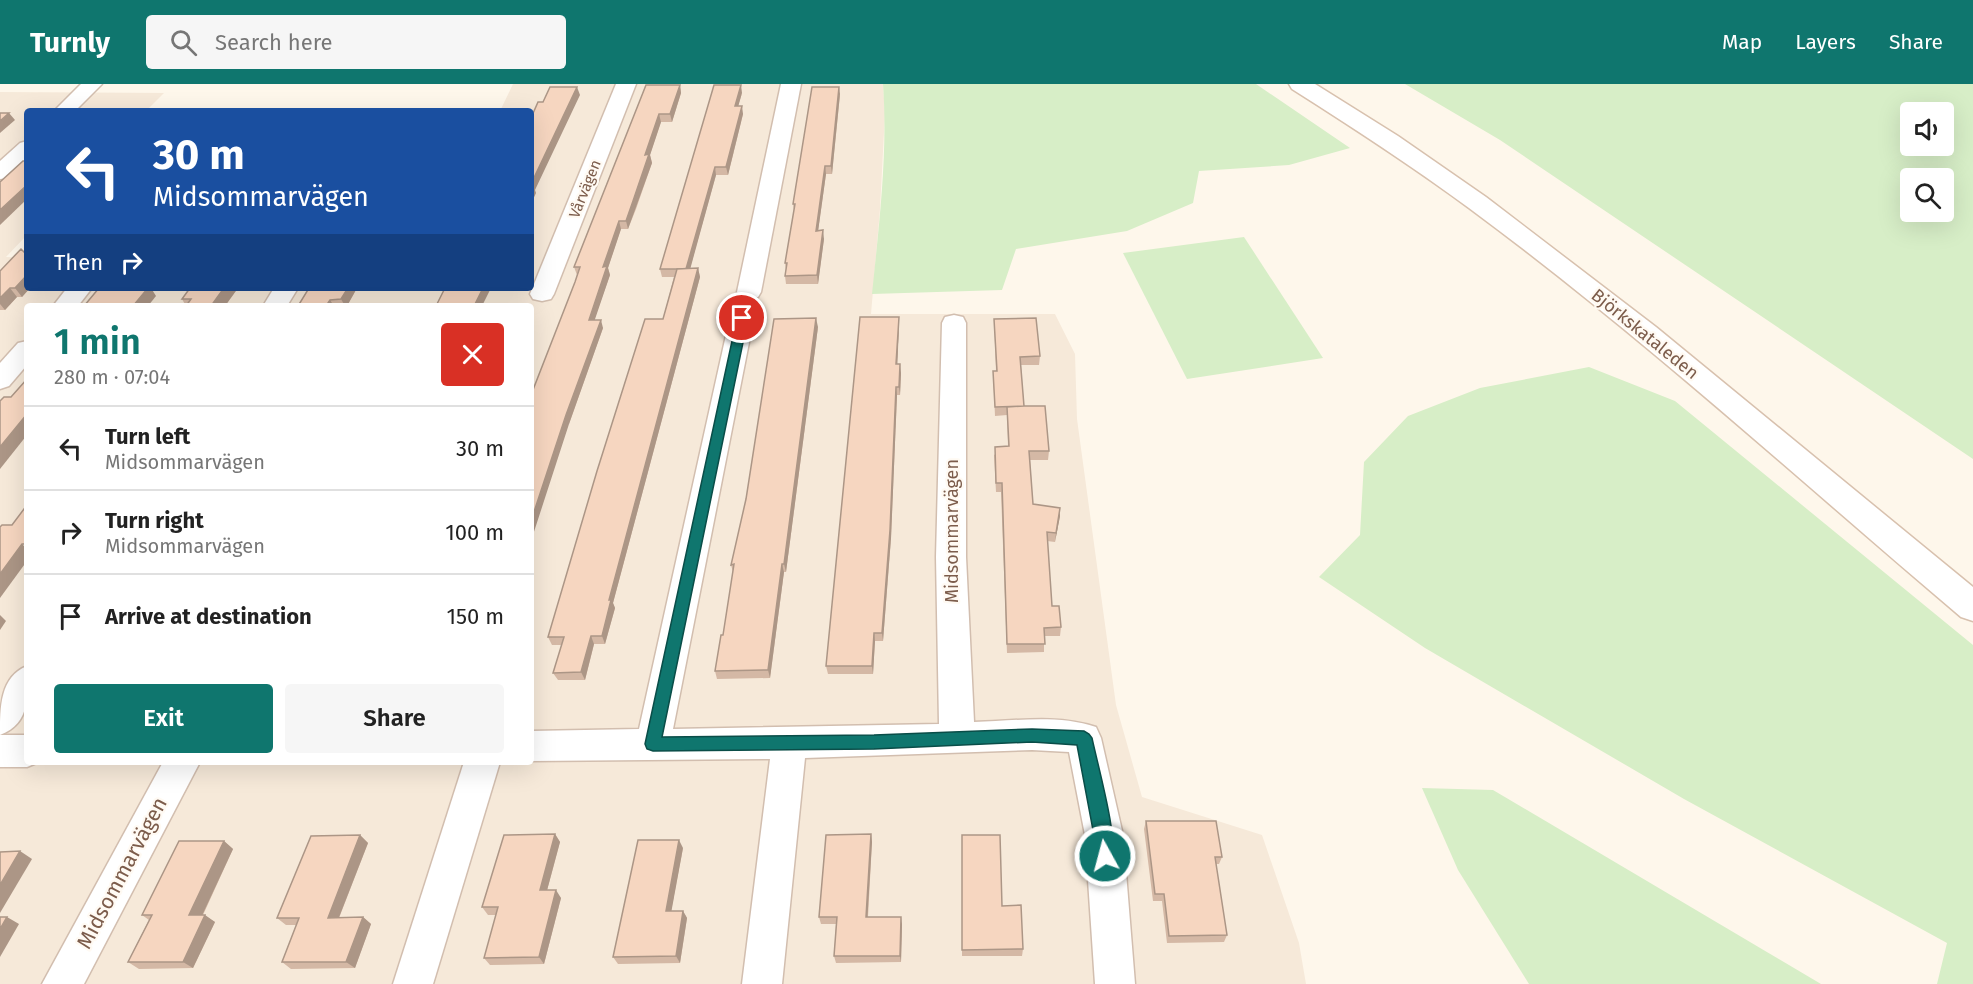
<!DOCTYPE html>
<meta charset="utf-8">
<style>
:root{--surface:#fff;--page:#f6f6f6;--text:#222;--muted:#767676;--line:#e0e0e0;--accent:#0f766e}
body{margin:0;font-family:"Fira Sans",sans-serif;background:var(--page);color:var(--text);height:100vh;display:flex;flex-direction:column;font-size:22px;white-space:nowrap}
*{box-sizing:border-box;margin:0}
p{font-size:20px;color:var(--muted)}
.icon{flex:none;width:33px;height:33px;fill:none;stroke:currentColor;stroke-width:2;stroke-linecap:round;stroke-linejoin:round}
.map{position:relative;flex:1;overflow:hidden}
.drawer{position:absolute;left:24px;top:219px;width:510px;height:462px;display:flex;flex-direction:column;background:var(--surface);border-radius:6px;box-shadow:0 6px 24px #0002}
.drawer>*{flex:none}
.top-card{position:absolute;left:24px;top:24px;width:510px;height:183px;border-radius:6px;box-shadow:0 6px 24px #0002;background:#1a4fa0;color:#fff;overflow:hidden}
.tools{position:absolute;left:1900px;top:18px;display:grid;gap:12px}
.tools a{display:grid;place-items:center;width:54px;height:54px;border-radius:6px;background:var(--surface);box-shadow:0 6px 24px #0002;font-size:30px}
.pin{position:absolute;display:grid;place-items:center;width:51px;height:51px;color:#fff;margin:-26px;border:3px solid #fff;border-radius:50%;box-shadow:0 2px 6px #0007}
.me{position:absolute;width:66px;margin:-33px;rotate:353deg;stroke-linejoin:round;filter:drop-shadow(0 0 4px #0008)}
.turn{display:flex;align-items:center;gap:21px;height:126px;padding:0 30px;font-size:27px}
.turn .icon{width:78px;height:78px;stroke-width:2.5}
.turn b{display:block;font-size:42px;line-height:51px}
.then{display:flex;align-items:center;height:57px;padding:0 30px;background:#0003;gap:12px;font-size:22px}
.round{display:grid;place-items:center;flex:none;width:63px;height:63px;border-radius:6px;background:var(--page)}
.overview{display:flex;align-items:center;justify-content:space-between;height:102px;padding:0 30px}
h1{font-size:36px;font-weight:600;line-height:45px;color:var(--accent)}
.cta{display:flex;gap:12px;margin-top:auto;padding:12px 30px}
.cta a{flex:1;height:69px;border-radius:6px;background:var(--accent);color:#fff;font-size:24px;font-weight:600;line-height:69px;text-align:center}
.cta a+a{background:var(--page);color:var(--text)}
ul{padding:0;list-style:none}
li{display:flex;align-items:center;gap:18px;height:84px;padding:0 30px;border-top:2px solid var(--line)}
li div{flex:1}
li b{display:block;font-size:22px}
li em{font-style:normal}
header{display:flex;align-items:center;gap:36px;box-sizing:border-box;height:84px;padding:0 30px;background:var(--accent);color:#fff}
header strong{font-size:28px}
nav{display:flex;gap:33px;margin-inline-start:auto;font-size:21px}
.search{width:420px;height:54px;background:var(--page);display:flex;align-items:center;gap:15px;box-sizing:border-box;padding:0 21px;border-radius:6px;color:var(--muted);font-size:22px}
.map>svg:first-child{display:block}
.residential{fill:#f6e9d9;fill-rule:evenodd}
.green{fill:#d7eec7;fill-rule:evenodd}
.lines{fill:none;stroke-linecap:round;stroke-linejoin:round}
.minor-casing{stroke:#d2beaf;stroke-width:3}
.secondary-casing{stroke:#d8c1ae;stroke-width:3}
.minor{fill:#fff;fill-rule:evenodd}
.secondary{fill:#fff;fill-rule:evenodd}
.wall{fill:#d4b8a5}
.shaded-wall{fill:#ac9686}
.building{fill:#f6d6c0;stroke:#ac9686;stroke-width:1.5}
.route{fill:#0f766e;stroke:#0a4d48;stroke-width:1.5}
.labels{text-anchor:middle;stroke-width:4.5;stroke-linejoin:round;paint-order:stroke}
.far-street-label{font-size:15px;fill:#7c5c4b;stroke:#fffaf3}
.street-label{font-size:18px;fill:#7c5c4b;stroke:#fffaf3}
.near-street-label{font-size:21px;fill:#7c5c4b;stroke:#fffaf3}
</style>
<header>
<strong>Turnly</strong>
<div class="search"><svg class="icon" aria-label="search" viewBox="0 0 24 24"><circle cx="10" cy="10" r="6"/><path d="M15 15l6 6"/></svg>Search here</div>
<nav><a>Map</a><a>Layers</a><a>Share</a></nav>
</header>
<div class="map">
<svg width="1973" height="900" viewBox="0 0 1973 900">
<rect width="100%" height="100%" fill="#fef7eb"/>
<path class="residential" d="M513,0h370l2,29 -5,96 -9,105h184l20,40 2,65 39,286 26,92 120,38 37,108 7,41h-1306v-892l164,1 -18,18h-119v124l-21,22 21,1v30h504v-177h-31zM27,222h504v456h-504z"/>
<g class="green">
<path d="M883,0h373l94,64 -61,17 -90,6 -6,32 -66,28 -111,18 -14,41 -130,4c7,-69 16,-141 11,-210z"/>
<path d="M1405,0h568v375l-473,-319zM1911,28h33v34h-33zM1911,94h33v34h-33z"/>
<polygon points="1244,153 1323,274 1187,295 1123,169"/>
<polygon points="1589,283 1675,317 1973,561 1973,900 1937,900 1947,859 1684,715 1425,564 1319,493 1360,451 1364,378 1408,332 1480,304"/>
<polygon points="1422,704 1493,706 1821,900 1529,900 1458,786"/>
</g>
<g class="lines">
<g class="minor-casing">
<g id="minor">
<polygon points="81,0 102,0 75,27 54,27"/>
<polygon points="616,0 636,0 554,210 551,215 542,217 533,215 530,210"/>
<polygon points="781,0 801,0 761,208 758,213 749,215 740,213 737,208"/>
<polygon points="27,57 27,75 8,94 0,95 0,77 20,59"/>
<polygon points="67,204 92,204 78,222 53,222"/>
<polygon points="274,204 298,204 287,222 263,222"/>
<path d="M742,225l9,3 3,5 -81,412 266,-5 -3,-167 6,-234 3,-6 9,-2 9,2 3,6v234l8,165c39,-1 85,-8 122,5l5,11 22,97 12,149h-40l-10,-149 -16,-83 -37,-2 -227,8 -23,226h-40l28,-225 -239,2v-30l108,-2 91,-412 3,-5z"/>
<polygon points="27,257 27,281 9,302 0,305 0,279 18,259"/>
<path d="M27,582c0,28 5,57 -27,69 0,-28 0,-58 27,-69z"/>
<polygon points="0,651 27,651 27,678 39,678 27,683 0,683"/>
<polygon points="163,678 200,678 84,900 42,900"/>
<polygon points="464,678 500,678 433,900 393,900"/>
</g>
</g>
<g class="secondary-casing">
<path id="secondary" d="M1289,0h26l83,52 88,61 170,130 317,260v34l-12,-4c-163,-138 -320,-282 -492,-409 -57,-42 -117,-81 -177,-119z"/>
</g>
<use href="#minor" class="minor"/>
<use href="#secondary" class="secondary"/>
</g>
<g class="wall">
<polygon points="646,1 680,1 681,9 672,38 661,38 650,71 652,79 636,125 628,145 621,145 608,184 610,191 594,236 603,244 569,340 575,198 577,191 574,183"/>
<polygon points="742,9 738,22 743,30 728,91 716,91 690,184 698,184 700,193 613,519 615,524 605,560 594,560 585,596 558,596 553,589 562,561 552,561 548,553 663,235 674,193 662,193 660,185"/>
<polygon points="840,10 832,90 826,90 818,147 824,155 818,200 786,200 785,192 786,186 785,179 794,127 793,120"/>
<polygon points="0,187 27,204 30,204 22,213 17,213 5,226 0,226"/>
<polygon points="190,204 238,204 225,222 186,222 182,215"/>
<polygon points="309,204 357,204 347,222 298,222"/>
<polygon points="994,235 1040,272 1039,281 1021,281 1024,322 1049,367 1048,376 1030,376 1033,420 1060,432 1055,458 1047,457 1052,522 1061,543 1060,552 1044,552 1044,568 1007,569 1001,408 996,408 994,371 1008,362 1007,331 995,332 993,287 996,287"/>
<polygon points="899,241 897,280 901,289 900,311 897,311 891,454 883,557 875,557 873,590 828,590 826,582"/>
<polygon points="818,243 786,488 784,488 770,594 717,595 715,587 723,551 733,488 731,481"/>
<polygon points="1146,737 1222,773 1219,780 1216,780 1227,851 1224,858 1167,859 1162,817 1153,817 1144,745"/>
<polygon points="555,750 560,758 547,806 561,814 544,880 490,881 484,874 496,831 488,831 482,823"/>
<polygon points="871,750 872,758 868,833 902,840 901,878 836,879 834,872 836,840 821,840 819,833"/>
<polygon points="360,751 368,759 339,834 363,833 371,840 355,884 291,885 282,878 296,841 286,841 277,834"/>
<polygon points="224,757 233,765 203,831 215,838 193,884 139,885 128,878 149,836 142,831"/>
<polygon points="683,764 671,827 683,827 687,834 680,879 618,880 613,873"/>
<polygon points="1002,822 1023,865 1022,872 962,872 962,866"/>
</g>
<g class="shaded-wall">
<polygon points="680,1 681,9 672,38 670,30"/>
<polygon points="741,1 742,9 736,30 735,22"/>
<polygon points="577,3 580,11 535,106 536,109 531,120 531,100"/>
<polygon points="839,3 840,10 832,90 831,82"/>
<polygon points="742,22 743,30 728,91 726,83"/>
<polygon points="9,29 15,36 0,49 0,37"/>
<polygon points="659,30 661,38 650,71 652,79 628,145 626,137 645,71"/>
<polygon points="825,82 826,90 817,155 816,147"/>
<polygon points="715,83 716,91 688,193 686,185"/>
<polygon points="27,101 27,115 0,141 0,126"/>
<polygon points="619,137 621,145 608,184 610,191 592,244 589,236 603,183"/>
<polygon points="823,146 824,155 818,200 817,191"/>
<polygon points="698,184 700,193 613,519 615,524 605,560 602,552 609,516"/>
<polygon points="27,191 27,204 30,204 22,213 15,204"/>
<polygon points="10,204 17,213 5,226 0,220 0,214"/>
<polygon points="148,204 151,204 156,212 148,222 133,222"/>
<polygon points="224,204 238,204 225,222 211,222"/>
<polygon points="348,204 357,204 347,222 345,222 341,215"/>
<polygon points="483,204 491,204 482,222 474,222"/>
<polygon points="330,216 334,222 326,222"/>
<polygon points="899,233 899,241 897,289 896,280"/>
<polygon points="816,234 818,243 786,488 784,480"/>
<polygon points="601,236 603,244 569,340 531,457 531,437 566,331"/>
<polygon points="900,280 901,289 900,311 899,303"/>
<polygon points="896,303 897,311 891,454 883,557 882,549"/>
<polygon points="27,330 27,351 0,385 0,363"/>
<polygon points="1060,424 1060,432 1055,458 1056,449"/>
<polygon points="22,460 27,465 27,477 0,514 0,490"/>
<polygon points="782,480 784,488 770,594 768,586"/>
<polygon points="0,531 6,537 0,546"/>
<polygon points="874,549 875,557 873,590 872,582"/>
<polygon points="591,552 594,560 585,596 581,588"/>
<polygon points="555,750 560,758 545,814 540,806"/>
<polygon points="871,750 872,758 867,840 866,833"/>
<polygon points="360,751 368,759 336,841 328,834"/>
<polygon points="679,756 683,764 670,835 666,827"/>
<polygon points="224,757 233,765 199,838 189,831"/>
<polygon points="20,767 32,775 0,829 0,801"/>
<polygon points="556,806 561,814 544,880 539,873"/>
<polygon points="683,827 687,834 680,879 676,872"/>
<polygon points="205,831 215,838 193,884 183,878"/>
<polygon points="7,833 19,840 0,873 0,845"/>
<polygon points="363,833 371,840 355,884 346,878"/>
<polygon points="901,833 902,840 901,878 900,872"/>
</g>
<g class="building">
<polygon points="646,1 680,1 670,30 659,30 645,71 649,70 633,117 626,137 619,137 603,183 607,182 589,236 601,236 566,331 531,437 531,311 575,198 580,183 574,183"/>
<polygon points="714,1 741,1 735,22 742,22 726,83 715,83 686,185 660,185"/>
<polygon points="550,3 577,3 531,100 531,34 538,18 543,18"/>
<polygon points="812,3 839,3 831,82 825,82 816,147 823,146 817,191 785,192 787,179 785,179 795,120 793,120"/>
<polygon points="0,29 9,29 0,37"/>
<polygon points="23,77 27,77 27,101 0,126 0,98"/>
<polygon points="21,165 27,171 27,191 15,204 10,204 0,214 0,187"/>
<polygon points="698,184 609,516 611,516 602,552 591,552 581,588 553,589 564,553 548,553 597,387 645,235 663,235 677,185"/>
<polygon points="99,204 148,204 133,222 84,222"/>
<polygon points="190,204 224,204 211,222 186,222 191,215 182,215"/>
<polygon points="309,204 348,204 341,215 330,216 326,222 298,222"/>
<polygon points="445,204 483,204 474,222 436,222"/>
<polygon points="860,233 899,233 896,280 900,280 899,303 896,303 890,446 882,549 874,549 872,582 826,582"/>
<polygon points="816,234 784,480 782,480 768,586 715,587 721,551 723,551 734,480 731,481 746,415 774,235"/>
<polygon points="1036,234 1040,272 1020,273 1024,322 1045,322 1049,367 1029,367 1033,420 1060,424 1056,449 1047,448 1052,522 1059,522 1061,543 1044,544 1045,560 1007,560 1002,399 996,399 995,363 1009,362 1007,323 1024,322 995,323 993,287 997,287 994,235"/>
<polygon points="27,295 27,330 0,363 0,317 4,313 11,313"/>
<polygon points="27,421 27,460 22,460 0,490 0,443 2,441 12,441"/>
<polygon points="1146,737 1216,737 1222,773 1215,773 1227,851 1169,852 1164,810 1155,810"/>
<polygon points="555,750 540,806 556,806 539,873 484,874 498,823 482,823 504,751"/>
<polygon points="871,750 866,833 901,833 900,872 834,872 837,833 819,833 826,751"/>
<polygon points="360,751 328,834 363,833 346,878 282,878 299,834 277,834 311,752"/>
<polygon points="962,751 1000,751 1002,822 1021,821 1023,865 962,866"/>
<polygon points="638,756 679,756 666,827 683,827 676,872 613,873"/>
<polygon points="179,757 224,757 189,831 205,831 183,878 128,878 152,831 142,831"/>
<polygon points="20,767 0,801 0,768"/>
<polygon points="0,833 7,833 0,845"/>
</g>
<path class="route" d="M742,230l6,4 -86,419 212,-2 158,-6 52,2 5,3 3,4c5,25 28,105 19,124l-6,2 -6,-2 -22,-117 -45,-3 -158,7 -221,2 -6,-2 -2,-5 92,-426z"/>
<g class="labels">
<g class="far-street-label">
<text transform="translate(585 105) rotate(-68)" y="5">Vårvägen</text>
</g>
<g class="street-label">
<text transform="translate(1645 250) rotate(39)" y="6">Björkskataleden</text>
<text transform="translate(952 447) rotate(-90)" y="6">Midsommarvägen</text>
</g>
<g class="near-street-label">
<text transform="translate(122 789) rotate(-62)" y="7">Midsommarvägen</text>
</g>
</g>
</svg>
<div class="tools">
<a><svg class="icon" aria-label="sound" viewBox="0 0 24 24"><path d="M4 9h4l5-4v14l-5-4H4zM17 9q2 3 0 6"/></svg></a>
<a><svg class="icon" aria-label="search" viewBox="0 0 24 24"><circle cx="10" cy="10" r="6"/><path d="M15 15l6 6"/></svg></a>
</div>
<div class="pin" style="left:742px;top:234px;background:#d93025"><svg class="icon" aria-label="arrive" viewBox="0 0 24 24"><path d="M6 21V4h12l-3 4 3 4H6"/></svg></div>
<svg class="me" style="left:1105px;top:772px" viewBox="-20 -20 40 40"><circle r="17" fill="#0f766e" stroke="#fff" stroke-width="3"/><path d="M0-11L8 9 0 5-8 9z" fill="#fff"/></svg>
<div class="top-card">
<div class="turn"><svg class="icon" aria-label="left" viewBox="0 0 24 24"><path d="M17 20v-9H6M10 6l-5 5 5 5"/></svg><div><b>30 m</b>Midsommarvägen</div></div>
<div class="then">Then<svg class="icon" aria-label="right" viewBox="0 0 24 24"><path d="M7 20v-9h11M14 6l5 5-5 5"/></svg></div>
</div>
<section class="drawer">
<div class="overview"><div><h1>1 min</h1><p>280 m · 07:04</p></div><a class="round" style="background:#d93025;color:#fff"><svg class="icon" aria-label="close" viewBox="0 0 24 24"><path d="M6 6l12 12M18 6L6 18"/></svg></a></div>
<ul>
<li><svg class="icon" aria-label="left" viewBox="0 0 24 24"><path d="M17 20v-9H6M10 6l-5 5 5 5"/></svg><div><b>Turn left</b><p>Midsommarvägen</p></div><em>30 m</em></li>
<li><svg class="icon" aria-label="right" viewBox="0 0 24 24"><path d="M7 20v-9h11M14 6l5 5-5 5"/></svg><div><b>Turn right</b><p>Midsommarvägen</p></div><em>100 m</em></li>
<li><svg class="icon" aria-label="arrive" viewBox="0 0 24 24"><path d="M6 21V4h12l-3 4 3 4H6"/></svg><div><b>Arrive at destination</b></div><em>150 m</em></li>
</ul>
<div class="cta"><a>Exit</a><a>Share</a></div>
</section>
</div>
